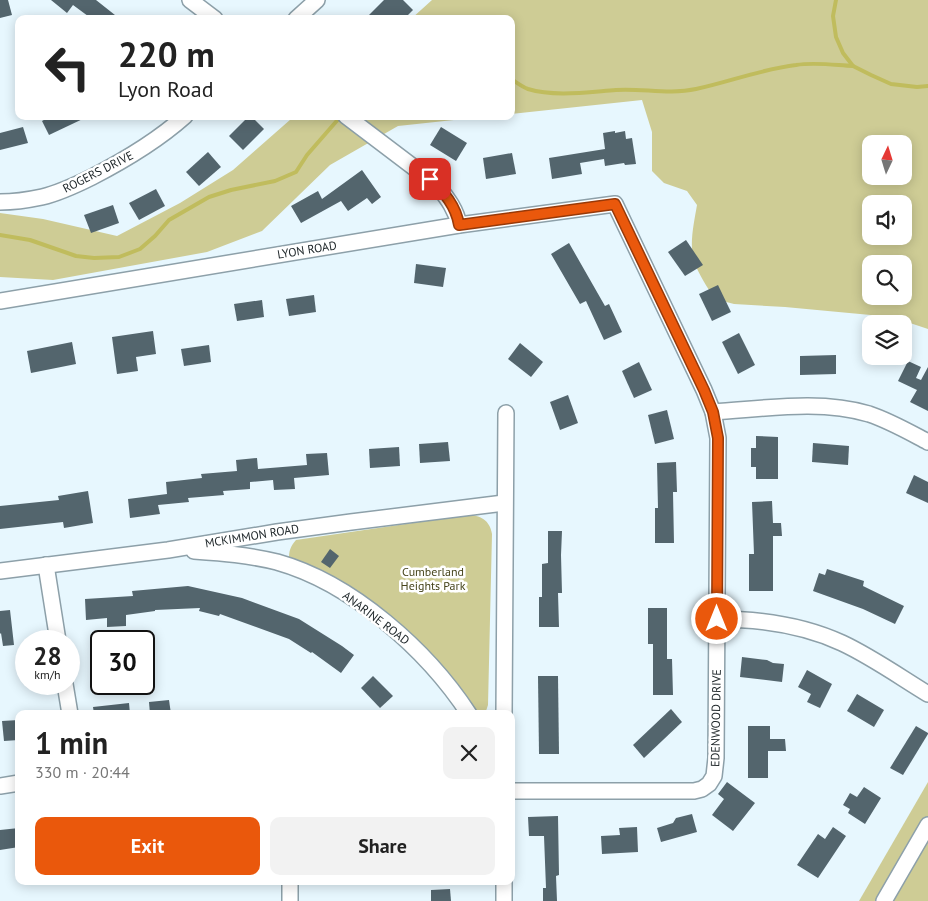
<!DOCTYPE html>
<meta charset="utf-8">
<style>
:root{--surface:#fff;--page:#f2f2f2;--text:#222;--muted:#767676;--accent:#ea580c}
body{margin:0;font-family:"PT Sans",sans-serif;background:var(--page);color:var(--text);height:100vh;display:flex;flex-direction:column;font-size:19px;white-space:nowrap}
*{box-sizing:border-box;margin:0}
p{font-size:16px;color:var(--muted)}
.icon{flex:none;width:28px;height:28px;fill:none;stroke:currentColor;stroke-width:2;stroke-linecap:round;stroke-linejoin:round}
.map{position:relative;flex:1;overflow:hidden}
.side{position:absolute;left:15px;top:710px;width:500px;height:175px;display:flex;flex-direction:column;background:var(--surface);border-radius:10px;box-shadow:0 2px 12px #0003}
.side>*{flex:none}
.hud{position:absolute;left:15px;top:15px;width:500px;height:105px;border-radius:10px;box-shadow:0 2px 12px #0003;background:#fff;color:var(--text);overflow:hidden}
.needle{width:32px;rotate:4deg}
.buttons{position:absolute;left:862px;top:135px;display:grid;gap:10px}
.buttons a{display:grid;place-items:center;width:50px;height:50px;border-radius:10px;background:var(--surface);box-shadow:0 2px 12px #0003;font-size:25px}
.speed{position:absolute;left:15px;top:630px;display:flex;gap:10px;font-size:25px;font-weight:700;text-align:center}
.speed>*{display:grid;place-content:center;width:65px;height:65px;border-radius:50%;background:var(--surface);box-shadow:0 2px 12px #0003;line-height:1}
.speed small{font-size:12px;font-weight:400}
.speed .limit{border:2px solid #111;border-radius:8px;background:#fff;color:#111}
.pin{position:absolute;display:grid;place-items:center;width:42px;height:42px;color:#fff;margin:-21px;border-radius:10px;box-shadow:0 2px 8px #0006}
.me{position:absolute;width:55px;margin:-28px;rotate:0deg;stroke-linejoin:round;filter:drop-shadow(0 0 4px #0008)}
.turn{display:flex;align-items:center;gap:18px;height:105px;padding:0 20px;font-size:22px}
.turn .icon{width:65px;height:65px;stroke-width:2.5}
.turn b{display:block;font-size:35px;line-height:42px}
.round{display:grid;place-items:center;flex:none;width:52px;height:52px;border-radius:10px;background:var(--page)}
.headline{display:flex;align-items:center;justify-content:space-between;height:85px;padding:0 20px}
h1{font-size:30px;font-weight:600;line-height:38px}
.primary-button{display:flex;gap:10px;margin-top:auto;padding:10px 20px}
.primary-button a{flex:1;height:58px;border-radius:10px;background:var(--accent);color:#fff;font-size:20px;font-weight:600;line-height:58px;text-align:center}
.primary-button a+a{background:var(--page);color:var(--text)}
.map>svg:first-child{display:block}
.green{fill:#cecc95;fill-rule:evenodd}
.lines{fill:none;stroke-linecap:round;stroke-linejoin:round}
.stream{stroke:#c0bc5d;stroke-width:4}
.building{fill:#53656d}
.street-casing{stroke:#8da0a9;stroke-width:18}
.street{stroke:#fff;stroke-width:15}
.route-casing{stroke:#983908;stroke-width:12}
.route{stroke:#ea580c;stroke-width:9}
.labels{text-anchor:middle;stroke-width:5;stroke-linejoin:round;paint-order:stroke}
.street-label{font-size:12px;fill:#21292c;stroke:#fff}
.park-label{font-size:12px;fill:#46441c;stroke:#fff}
</style>
<div class="map">
<svg width="928" height="901" viewBox="0 0 928 901">
<rect width="100%" height="100%" fill="#e7f7fe"/>
<g class="green">
<path d="M432,0h496v329l-36,-12 -107,-10 -51,-3 -19,-5c-8,-12 -16,-24 -21,-38 -5,-17 0,-38 3,-56l-10,-14 -23,-8 -12,-12v-39l-10,-32 -131,14v-95h-100zM871,144h33v32h-33zM871,204h33v32h-33zM871,264h33v32h-33z"/>
<polygon points="295,116 491,116 398,126 330,165 262,231 207,252 53,280 0,277 0,213 43,219 117,236 180,203 233,170 291,119"/>
<path d="M467,515c13,0 23,5 25,19l-4,171 -2,6 -3,3 -15,-2 -38,-53 -141,-100c0,-8 1,-12 7,-19z"/>
<polygon points="928,782 928,901 859,901"/>
</g>
<g class="lines">
<g class="stream">
<polyline points="836,0 833,16 836,37 843,53 853,66 871,75 891,84 917,87 928,86"/>
<path d="M511,79c5,3 11,8 17,10 26,8 60,3 88,1 26,-2 53,5 80,-1 33,-7 66,-20 100,-24 19,-3 38,0 57,1"/>
<polyline points="0,235 30,240 76,256 94,258 119,257 140,249 155,236 169,220 209,197 231,190 275,181 296,172 307,155 341,116"/>
</g>
</g>
<g class="building">
<polygon points="0,0 8,0 12,15 0,18"/>
<polygon points="51,0 96,0 120,19 92,19 73,5 67,13"/>
<polygon points="384,0 403,0 413,10 404,19 365,19"/>
<polygon points="51,116 89,116 49,135 42,121"/>
<polygon points="249,116 251,116 264,129 243,150 229,136"/>
<polygon points="23,127 28,143 0,150 0,133"/>
<polygon points="441,127 467,143 456,161 430,145"/>
<polygon points="615,131 615,133 625,131 626,139 632,138 636,164 625,165 624,163 605,166 604,159 580,163 582,174 552,179 549,158 605,149 603,133"/>
<polygon points="208,152 221,167 199,186 186,172"/>
<polygon points="512,153 516,174 486,179 483,158"/>
<polygon points="362,170 381,197 372,204 367,198 348,211 341,201 301,223 291,206 318,191 322,199"/>
<polygon points="156,189 165,206 139,220 129,203"/>
<polygon points="113,205 119,223 91,233 84,215"/>
<polygon points="686,240 703,265 685,276 668,252"/>
<polygon points="569,243 605,306 609,304 622,332 604,340 586,301 580,304 551,254"/>
<polygon points="416,264 446,268 443,287 414,283"/>
<polygon points="718,285 731,312 712,321 699,294"/>
<polygon points="314,295 316,312 289,316 286,299"/>
<polygon points="262,300 264,317 237,321 234,304"/>
<polygon points="153,331 156,354 136,357 138,371 117,374 112,337"/>
<polygon points="739,333 755,365 738,374 722,342"/>
<polygon points="72,342 76,364 31,373 27,351"/>
<polygon points="520,343 543,362 531,377 508,359"/>
<polygon points="209,345 211,362 184,366 181,349"/>
<polygon points="836,355 836,374 800,375 800,356"/>
<polygon points="908,361 921,367 916,378 921,380 928,367 928,411 910,402 917,390 898,381"/>
<polygon points="639,362 652,390 634,398 622,371"/>
<polygon points="568,395 578,423 560,430 550,402"/>
<polygon points="667,410 674,439 655,444 648,415"/>
<polygon points="756,436 778,437 778,479 756,479 756,467 751,467 751,448 756,448"/>
<polygon points="448,442 450,461 420,463 419,444"/>
<polygon points="813,443 849,446 848,465 812,462"/>
<polygon points="399,447 400,466 370,468 369,449"/>
<polygon points="327,453 329,475 294,478 295,489 274,490 273,480 250,482 250,489 223,491 224,495 188,498 189,502 158,505 160,514 130,518 128,499 167,494 166,482 202,478 201,474 237,471 236,460 257,458 258,469 307,465 306,454"/>
<polygon points="676,462 677,492 673,492 674,543 655,543 655,508 658,508 657,463"/>
<polygon points="914,475 928,482 928,503 906,493"/>
<polygon points="88,491 93,523 64,528 63,522 0,529 0,506 59,500 58,496"/>
<polygon points="772,501 773,523 781,523 782,536 773,536 773,591 749,591 749,554 754,554 752,502"/>
<polygon points="548,531 562,531 561,555 562,593 558,593 559,627 539,627 539,597 542,597 542,564 548,563"/>
<polygon points="330,549 339,556 330,568 321,562"/>
<polygon points="827,569 864,581 863,586 904,606 895,624 863,609 813,591 819,573 825,575"/>
<polygon points="188,586 242,598 299,619 342,646 354,655 341,673 312,652 311,653 289,639 220,614 219,616 199,611 200,608 155,610 155,611 126,615 126,626 107,627 107,618 86,620 85,599 133,596 132,591"/>
<polygon points="648,608 667,608 667,659 672,659 673,695 653,695 653,644 648,644"/>
<polygon points="10,610 14,645 3,646 1,633 0,634 0,611"/>
<polygon points="742,657 767,660 773,663 784,664 782,682 740,677"/>
<polygon points="807,670 832,684 820,708 807,702 811,694 798,687"/>
<polygon points="373,676 393,696 380,708 361,688"/>
<polygon points="538,676 558,676 559,754 539,754"/>
<polygon points="857,694 884,710 874,727 847,711"/>
<polygon points="169,700 171,714 150,714 149,702"/>
<polygon points="129,703 130,714 94,714 93,707"/>
<polygon points="671,709 682,722 644,758 633,745"/>
<polygon points="19,720 19,740 4,741 2,721"/>
<polygon points="748,726 770,726 770,739 785,739 786,751 768,751 768,778 748,778"/>
<polygon points="916,726 928,733 928,734 903,775 890,768"/>
<polygon points="727,782 755,803 733,831 712,815 724,799 718,794"/>
<polygon points="864,787 881,798 865,824 848,813 850,809 843,805 850,793 857,797"/>
<polygon points="692,814 697,832 661,842 657,828 673,823 676,818"/>
<polygon points="558,816 559,875 556,876 557,901 543,901 543,888 546,888 544,836 529,836 528,817"/>
<polygon points="637,827 638,852 602,854 601,836 620,835 619,828"/>
<polygon points="833,827 846,836 818,878 797,865 818,834 825,839"/>
<polygon points="19,828 19,847 0,850 0,830"/>
<polygon points="450,889 451,901 431,901 431,890"/>
</g>
<g class="lines">
<g class="street-casing">
<g id="street">
<polyline points="190,0 215,19"/>
<polyline points="296,19 317,0"/>
<path d="M346,116l91,69c10,13 19,24 22,40"/>
<path d="M0,202c14,0 28,-2 42,-5 17,-4 34,-12 50,-20 33,-17 65,-36 93,-61"/>
<polyline points="0,301 459,225 615,204 704,390 713,412 718,438 716,758 714,776 709,784 702,789 694,791 511,791"/>
<path d="M713,412c50,-3 107,-13 156,2 21,7 40,18 59,28"/>
<path d="M194,551c28,2 55,4 83,11 75,21 150,88 192,152"/>
<polyline points="46,565 58,641"/>
<polyline points="0,571 168,550 277,532 351,522 504,503"/>
<path d="M717,619c42,0 86,6 125,24 30,14 58,34 86,51"/>
<polyline points="65,684 70,714"/>
<polyline points="504,714 506,413"/>
<polyline points="0,786 19,783"/>
<polyline points="290,881 290,901"/>
<polyline points="504,881 504,901"/>
<polyline points="884,901 928,825"/>
</g>
</g>
<use href="#street" class="street"/>
</g>
<g class="lines">
<g class="route-casing">
<path id="route" d="M430,179c14,13 26,27 29,46l156,-21 89,186 9,22 5,26 -1,181"/>
</g>
<use href="#route" class="route"/>
</g>
<g class="labels">
<g class="street-label">
<text transform="translate(98 172) rotate(-27)" y="4">ROGERS DRIVE</text>
<text transform="translate(307 250) rotate(-9)" y="4">LYON ROAD</text>
<text transform="translate(252 536) rotate(-9)" y="4">MCKIMMON ROAD</text>
<text transform="translate(376 618) rotate(37)" y="4">ANARINE ROAD</text>
<text transform="translate(716 718) rotate(-89)" y="4">EDENWOOD DRIVE</text>
</g>
<g class="park-label">
<text x="433" y="576">Cumberland<tspan x="433" dy="14">Heights Park</tspan></text>
</g>
</g>
</svg>
<div class="buttons">
<a><svg class="needle" viewBox="-14 -14 28 28"><path d="M0-13l5 13h-10z" fill="#e53935"/><path d="M0 13l5-13h-10z" fill="#767676"/></svg></a>
<a><svg class="icon" aria-label="sound" viewBox="0 0 24 24"><path d="M4 9h4l5-4v14l-5-4H4zM17 9q2 3 0 6"/></svg></a>
<a><svg class="icon" aria-label="search" viewBox="0 0 24 24"><circle cx="10" cy="10" r="6"/><path d="M15 15l6 6"/></svg></a>
<a><svg class="icon" aria-label="layers" viewBox="0 0 24 24"><path d="M12 4l9 5-9 5-9-5zM3 14l9 5 9-5"/></svg></a>
</div>
<div class="speed"><div>28<small>km/h</small></div><div class="limit">30</div></div>
<div class="pin" style="left:430px;top:179px;background:#d93025"><svg class="icon" aria-label="arrive" viewBox="0 0 24 24"><path d="M6 21V4h12l-3 4 3 4H6"/></svg></div>
<svg class="me" style="left:717px;top:619px" viewBox="-20 -20 40 40"><circle r="17" fill="#ea580c" stroke="#fff" stroke-width="3"/><path d="M0-11L8 9 0 5-8 9z" fill="#fff"/></svg>
<div class="hud">
<div class="turn"><svg class="icon" aria-label="left" viewBox="0 0 24 24"><path d="M17 20v-9H6M10 6l-5 5 5 5"/></svg><div><b>220 m</b>Lyon Road</div></div>
</div>
<section class="side">
<div class="headline"><div><h1>1 min</h1><p>330 m · 20:44</p></div><a class="round"><svg class="icon" aria-label="close" viewBox="0 0 24 24"><path d="M6 6l12 12M18 6L6 18"/></svg></a></div>
<div class="primary-button"><a>Exit</a><a>Share</a></div>
</section>
</div>
